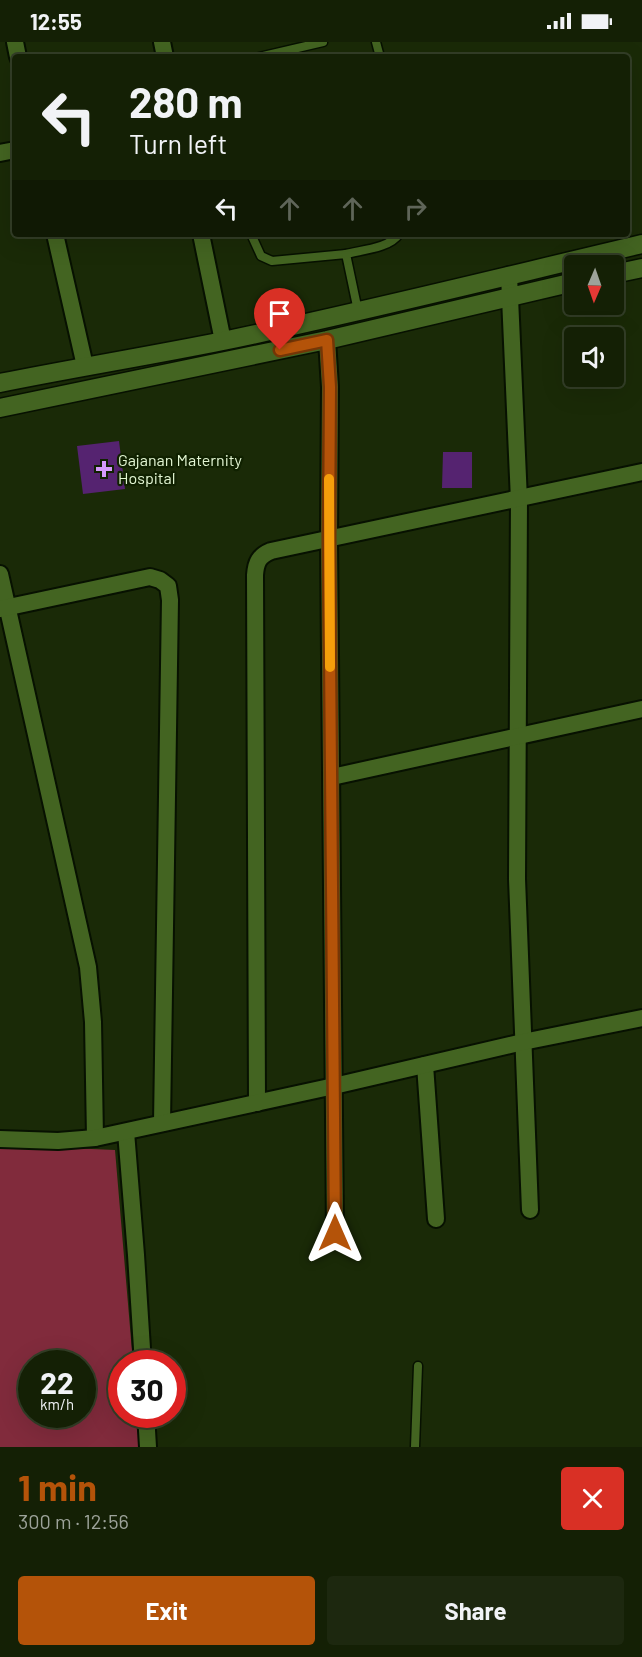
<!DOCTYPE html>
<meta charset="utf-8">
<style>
:root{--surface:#142005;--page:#1d280f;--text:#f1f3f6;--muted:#9da39a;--line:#333e27;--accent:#b45309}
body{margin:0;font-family:Barlow,sans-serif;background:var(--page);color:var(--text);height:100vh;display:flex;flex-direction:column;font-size:22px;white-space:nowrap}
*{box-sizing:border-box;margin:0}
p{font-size:20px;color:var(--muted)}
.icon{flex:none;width:33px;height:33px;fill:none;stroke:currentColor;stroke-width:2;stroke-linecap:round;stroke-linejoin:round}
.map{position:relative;height:1405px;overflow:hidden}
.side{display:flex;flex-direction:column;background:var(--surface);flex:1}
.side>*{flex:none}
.banner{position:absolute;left:12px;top:12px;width:618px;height:183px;border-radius:6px;box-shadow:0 6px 24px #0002,0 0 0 2px var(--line);background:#142005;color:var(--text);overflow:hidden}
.needle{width:39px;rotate:182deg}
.tools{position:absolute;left:564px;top:213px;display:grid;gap:12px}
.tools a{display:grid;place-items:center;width:60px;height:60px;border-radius:6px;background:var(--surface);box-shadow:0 6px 24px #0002,0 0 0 2px var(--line);font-size:30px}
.speed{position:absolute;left:18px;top:1308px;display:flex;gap:12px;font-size:30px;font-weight:700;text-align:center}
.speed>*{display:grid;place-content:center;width:78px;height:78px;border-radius:50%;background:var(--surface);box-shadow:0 6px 24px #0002,0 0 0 2px var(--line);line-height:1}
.speed small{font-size:15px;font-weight:400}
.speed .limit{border:9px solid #d22;background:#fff;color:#111}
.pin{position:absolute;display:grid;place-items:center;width:51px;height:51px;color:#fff;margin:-62px -26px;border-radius:50% 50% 50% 0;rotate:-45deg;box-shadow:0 0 6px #0007}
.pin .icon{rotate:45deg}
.me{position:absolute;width:66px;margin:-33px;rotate:0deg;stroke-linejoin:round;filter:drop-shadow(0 0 4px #0008)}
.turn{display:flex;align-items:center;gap:21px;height:126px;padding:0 18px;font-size:27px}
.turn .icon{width:78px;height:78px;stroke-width:2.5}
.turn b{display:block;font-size:42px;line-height:51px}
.lanes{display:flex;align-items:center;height:57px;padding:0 18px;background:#0003;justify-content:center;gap:30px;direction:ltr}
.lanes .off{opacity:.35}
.round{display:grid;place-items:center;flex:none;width:63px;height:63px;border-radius:6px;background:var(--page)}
.overview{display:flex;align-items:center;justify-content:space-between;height:102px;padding:0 18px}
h1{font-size:36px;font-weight:700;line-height:45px;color:var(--accent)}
.cta{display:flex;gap:12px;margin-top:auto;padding:12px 18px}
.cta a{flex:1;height:69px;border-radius:6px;background:var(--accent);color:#fff;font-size:24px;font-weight:700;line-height:69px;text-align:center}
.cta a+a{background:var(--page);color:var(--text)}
.status{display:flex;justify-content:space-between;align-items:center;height:42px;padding:0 30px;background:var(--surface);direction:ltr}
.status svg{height:16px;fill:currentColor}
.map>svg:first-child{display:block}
.green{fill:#812b3c;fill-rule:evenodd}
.building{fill:#552370}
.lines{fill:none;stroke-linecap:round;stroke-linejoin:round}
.service-casing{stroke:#071101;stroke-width:11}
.minor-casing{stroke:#071101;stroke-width:20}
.secondary-casing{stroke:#071101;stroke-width:21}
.service{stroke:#436421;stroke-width:8}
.minor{stroke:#436421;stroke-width:16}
.secondary{stroke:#436421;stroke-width:18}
.route-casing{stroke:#753606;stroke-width:15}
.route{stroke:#b45309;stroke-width:10}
.slow{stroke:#f59e0b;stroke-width:10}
.poi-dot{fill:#d59bfa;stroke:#102100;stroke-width:2}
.labels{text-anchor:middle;stroke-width:4.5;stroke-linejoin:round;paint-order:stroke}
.poi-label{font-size:16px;fill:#e3f6d3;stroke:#102100;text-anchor:start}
</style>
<div class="status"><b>12:55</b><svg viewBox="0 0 49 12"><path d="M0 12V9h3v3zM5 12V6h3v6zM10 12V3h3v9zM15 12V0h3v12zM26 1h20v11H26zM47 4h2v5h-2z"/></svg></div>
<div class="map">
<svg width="642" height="1405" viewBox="0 0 642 1405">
<rect width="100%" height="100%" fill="#1a2a07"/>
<path class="green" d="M0,1103l115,5 18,213 -11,1v50l15,1 3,32h-140zM32,1322h50v50h-50z"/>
<g class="building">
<polygon points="119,399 125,447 83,452 77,404"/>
<polygon points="443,410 472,410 472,446 442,446"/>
</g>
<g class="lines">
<g class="service-casing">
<g id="service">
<polyline points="376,0 380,15"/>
<polyline points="259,15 323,0"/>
<polyline points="251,192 261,214 272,219 346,212 358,269"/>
<path d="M346,212c16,-4 44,-6 53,-20"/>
<polyline points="415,1405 418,1324"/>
</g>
</g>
<g class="minor-casing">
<g id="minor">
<polyline points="15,0 18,15"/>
<polyline points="162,0 165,15"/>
<polyline points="0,111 15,108"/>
<polyline points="55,192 85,324"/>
<polyline points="201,192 223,299"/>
<polyline points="509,233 519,458 517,837 530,1168"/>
<polyline points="327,298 330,345 329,497 335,1191"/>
<polyline points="0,532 88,925 93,980 95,1096"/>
<polyline points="0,567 150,535 160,538 168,544 170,558 162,1081"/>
<polyline points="332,735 642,667"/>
<polyline points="425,1023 436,1177"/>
<path d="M257,1061l-2,-528c1,-13 4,-19 16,-24l371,-79"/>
<polyline points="126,1090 136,1213 143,1322"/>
<polyline points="0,1097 58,1099 95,1096 334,1044 523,1000 642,976"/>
<polyline points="146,1372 148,1405"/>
</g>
</g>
<g class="secondary-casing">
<g id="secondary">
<polyline points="614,232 642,226"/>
<path d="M0,341c74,-15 149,-27 223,-42 140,-29 279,-64 419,-97"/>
<polyline points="0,366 327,298 574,240"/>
</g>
</g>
<use href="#service" class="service"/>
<use href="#minor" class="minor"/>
<use href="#secondary" class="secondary"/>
</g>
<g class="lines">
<g class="route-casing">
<polyline id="route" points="280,308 327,298 330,345 329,497 335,1191"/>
</g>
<use href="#route" class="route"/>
<polyline class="slow" points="329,437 330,625"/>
</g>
<path class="poi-dot" d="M101 418h6v6h6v6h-6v6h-6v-6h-6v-6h6z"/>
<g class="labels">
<g class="poi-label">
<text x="118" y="424">Gajanan Maternity<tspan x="118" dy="18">Hospital</tspan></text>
</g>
</g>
</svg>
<div class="tools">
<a><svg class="needle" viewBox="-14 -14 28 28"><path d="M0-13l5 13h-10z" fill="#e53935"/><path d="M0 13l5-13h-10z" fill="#9da39a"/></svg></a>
<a><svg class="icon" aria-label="sound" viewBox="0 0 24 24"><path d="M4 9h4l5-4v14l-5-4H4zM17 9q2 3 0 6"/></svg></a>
</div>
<div class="speed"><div>22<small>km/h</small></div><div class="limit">30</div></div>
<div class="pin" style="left:280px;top:308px;background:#d93025"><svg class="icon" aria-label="arrive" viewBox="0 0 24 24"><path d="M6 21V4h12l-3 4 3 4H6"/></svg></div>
<svg class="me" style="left:335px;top:1191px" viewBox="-20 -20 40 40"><path d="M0-17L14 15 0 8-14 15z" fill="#b45309" stroke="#fff" stroke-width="4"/></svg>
<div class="banner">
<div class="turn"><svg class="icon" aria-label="left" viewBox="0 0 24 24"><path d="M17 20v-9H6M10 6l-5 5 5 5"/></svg><div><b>280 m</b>Turn left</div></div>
<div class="lanes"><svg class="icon" aria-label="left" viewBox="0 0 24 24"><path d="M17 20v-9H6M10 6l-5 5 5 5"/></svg><svg class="icon off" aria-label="ahead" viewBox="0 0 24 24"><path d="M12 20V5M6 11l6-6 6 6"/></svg><svg class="icon off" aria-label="ahead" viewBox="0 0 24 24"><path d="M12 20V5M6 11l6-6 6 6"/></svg><svg class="icon off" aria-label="right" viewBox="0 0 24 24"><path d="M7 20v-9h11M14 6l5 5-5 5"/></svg></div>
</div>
</div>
<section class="side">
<div class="overview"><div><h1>1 min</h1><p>300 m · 12:56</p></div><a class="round" style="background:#d93025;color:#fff"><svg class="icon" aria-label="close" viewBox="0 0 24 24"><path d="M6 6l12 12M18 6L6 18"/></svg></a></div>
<div class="cta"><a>Exit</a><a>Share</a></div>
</section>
